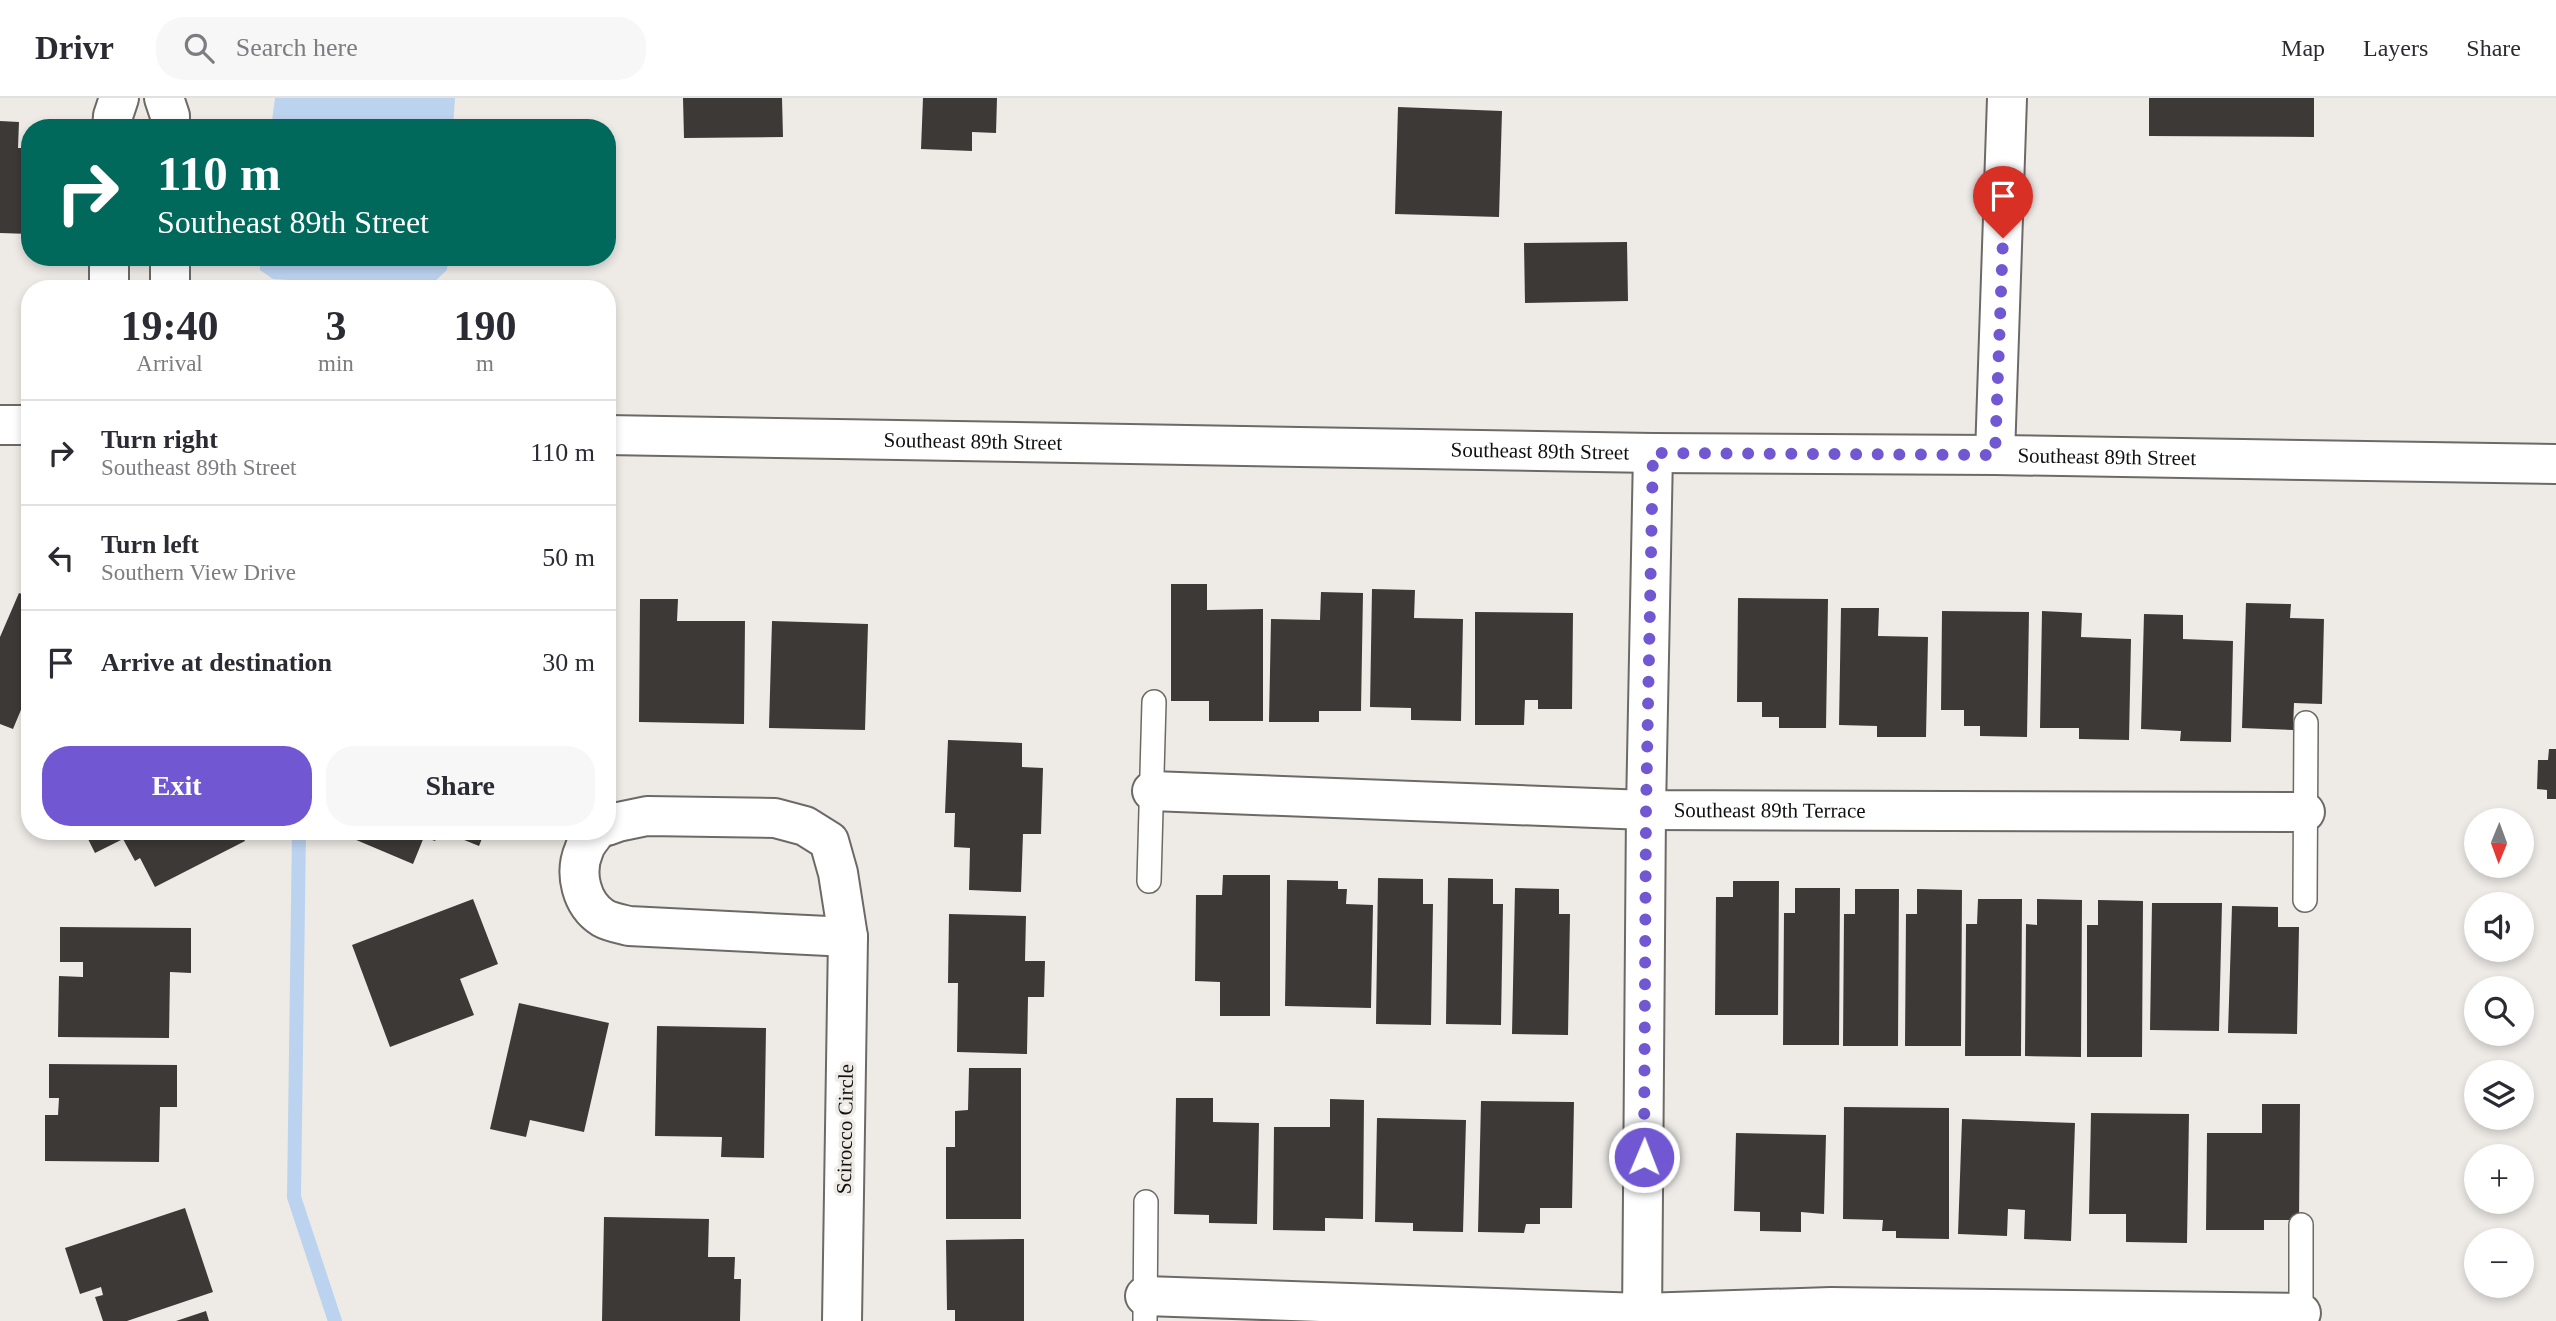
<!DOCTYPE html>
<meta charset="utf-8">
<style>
:root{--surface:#fff;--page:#f7f7f7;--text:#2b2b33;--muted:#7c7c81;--line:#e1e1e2;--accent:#7158d2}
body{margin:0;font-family:Georgia,serif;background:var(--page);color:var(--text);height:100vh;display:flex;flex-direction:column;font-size:26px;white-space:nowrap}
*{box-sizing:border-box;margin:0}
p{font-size:23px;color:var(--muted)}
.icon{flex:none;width:38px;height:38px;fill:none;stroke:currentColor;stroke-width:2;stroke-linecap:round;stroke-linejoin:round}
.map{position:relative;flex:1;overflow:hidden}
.sheet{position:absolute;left:21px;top:182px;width:595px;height:560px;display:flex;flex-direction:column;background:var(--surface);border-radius:28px;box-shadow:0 4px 10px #0003}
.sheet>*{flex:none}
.top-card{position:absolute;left:21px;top:21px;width:595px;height:147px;border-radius:28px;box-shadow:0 4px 10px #0003;background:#00695c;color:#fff;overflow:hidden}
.needle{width:46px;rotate:181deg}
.fabs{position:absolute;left:2464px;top:710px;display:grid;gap:14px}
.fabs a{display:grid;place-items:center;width:70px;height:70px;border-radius:50%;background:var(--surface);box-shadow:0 4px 10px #0003;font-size:35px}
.pin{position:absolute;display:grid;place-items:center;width:60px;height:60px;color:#fff;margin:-72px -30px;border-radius:50% 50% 50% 0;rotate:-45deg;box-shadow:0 0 7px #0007}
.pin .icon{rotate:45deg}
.me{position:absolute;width:77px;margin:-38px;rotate:1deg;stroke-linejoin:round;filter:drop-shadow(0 0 5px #0008)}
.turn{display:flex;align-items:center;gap:24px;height:147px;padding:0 21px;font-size:32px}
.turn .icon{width:91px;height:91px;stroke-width:2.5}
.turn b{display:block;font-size:49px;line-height:60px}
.eta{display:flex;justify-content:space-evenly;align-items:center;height:119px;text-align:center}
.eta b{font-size:42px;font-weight:700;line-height:49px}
.primary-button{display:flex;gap:14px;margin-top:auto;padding:14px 21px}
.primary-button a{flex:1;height:80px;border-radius:28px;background:var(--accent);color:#fff;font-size:28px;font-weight:700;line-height:80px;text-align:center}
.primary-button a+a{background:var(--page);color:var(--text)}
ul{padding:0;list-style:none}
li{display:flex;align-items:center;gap:21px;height:105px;padding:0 21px;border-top:2px solid var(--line)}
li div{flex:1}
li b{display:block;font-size:26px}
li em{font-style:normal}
header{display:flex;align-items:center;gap:42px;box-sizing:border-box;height:98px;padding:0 35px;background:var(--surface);border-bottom:2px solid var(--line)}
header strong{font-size:33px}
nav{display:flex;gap:38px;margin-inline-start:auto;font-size:24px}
.search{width:490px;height:63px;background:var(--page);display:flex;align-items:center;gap:18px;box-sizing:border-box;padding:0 24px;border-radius:28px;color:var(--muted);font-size:26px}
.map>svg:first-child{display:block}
.water{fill:#bcd3ef}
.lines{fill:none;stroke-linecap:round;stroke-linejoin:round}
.stream{stroke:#bcd3ef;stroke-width:14}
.building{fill:#3d3937}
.service-casing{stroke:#6c6966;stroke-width:26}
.minor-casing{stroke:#6c6966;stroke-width:42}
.tertiary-casing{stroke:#6c6966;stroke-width:42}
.service{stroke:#fff;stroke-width:23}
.minor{stroke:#fff;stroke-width:38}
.tertiary{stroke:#fff;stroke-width:38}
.route{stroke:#7158d2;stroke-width:12;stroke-dasharray:0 21.6}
.labels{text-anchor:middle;stroke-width:7;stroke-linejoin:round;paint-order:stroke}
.street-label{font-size:21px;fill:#11100f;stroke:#eeebe7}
</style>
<header>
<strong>Drivr</strong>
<div class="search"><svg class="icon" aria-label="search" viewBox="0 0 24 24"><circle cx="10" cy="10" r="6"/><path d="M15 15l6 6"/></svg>Search here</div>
<nav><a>Map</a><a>Layers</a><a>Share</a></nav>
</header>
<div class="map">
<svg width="2556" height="1223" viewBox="0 0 2556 1223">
<rect width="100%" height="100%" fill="#eeebe7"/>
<g class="water">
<polygon points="275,0 455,0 453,30 271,30"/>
<polygon points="259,159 448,159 447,172 434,184 418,190 273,181 260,172"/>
</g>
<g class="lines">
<g class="stream">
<polyline points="320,185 321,191"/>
<polyline points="299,733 294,1099 335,1223"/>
</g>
</g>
<g class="building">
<polygon points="683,0 782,0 783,39 684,40"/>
<polygon points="923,0 997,0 996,35 972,34 972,53 921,51"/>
<polygon points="2149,0 2314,0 2314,39 2149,38"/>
<polygon points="1398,9 1502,13 1499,119 1395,116"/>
<polygon points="0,23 19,24 18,50 30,50 30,136 0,135"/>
<polygon points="1627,144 1628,203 1525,205 1524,145"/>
<polygon points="1171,486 1207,486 1207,512 1263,511 1263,623 1209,623 1209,603 1171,603"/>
<polygon points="1372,491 1415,492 1414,520 1463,521 1461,623 1411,622 1411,610 1370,609"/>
<polygon points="1321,494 1363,495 1361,613 1319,613 1319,624 1269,624 1271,521 1320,522"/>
<polygon points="19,495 30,499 30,610 23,607 13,631 0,626 0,539"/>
<polygon points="1738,500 1828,501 1826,630 1779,630 1779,619 1762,619 1762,604 1737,604"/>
<polygon points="640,501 678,501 677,523 745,523 744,626 639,624"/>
<polygon points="2246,505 2291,506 2290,520 2324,521 2322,606 2294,605 2293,632 2242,630"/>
<polygon points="1841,510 1879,510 1878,538 1928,539 1926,639 1877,639 1877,628 1839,627"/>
<polygon points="1942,513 2029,514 2027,639 1980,638 1980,628 1964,628 1964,612 1941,612"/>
<polygon points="2042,513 2082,515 2081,539 2131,541 2129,642 2079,641 2079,630 2040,630"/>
<polygon points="1475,514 1573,515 1572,611 1538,611 1538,602 1525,602 1524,627 1475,627"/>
<polygon points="2144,516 2183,517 2183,541 2233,543 2231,644 2180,643 2181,633 2141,631"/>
<polygon points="772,523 868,526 865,632 769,630"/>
<polygon points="948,642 1022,645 1022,669 1043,670 1041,736 1023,736 1021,794 969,792 970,750 954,749 955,715 945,715"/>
<polygon points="2549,651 2556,651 2556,701 2547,701 2547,692 2537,691 2538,662 2548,662"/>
<polygon points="84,733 240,733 245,743 155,789 140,760 135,763 123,741 95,755"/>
<polygon points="335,733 441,733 435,743 424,739 413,766"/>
<polygon points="442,733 485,733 479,748"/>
<polygon points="1223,777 1270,777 1270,918 1220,918 1220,884 1195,883 1196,797 1222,797"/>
<polygon points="1378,780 1423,781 1423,806 1433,806 1431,927 1376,926"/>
<polygon points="1448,780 1493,781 1493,806 1503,806 1501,927 1446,926"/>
<polygon points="1287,782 1338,783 1338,791 1347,791 1346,806 1373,807 1371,910 1285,908"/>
<polygon points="1733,783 1779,783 1778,917 1715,917 1716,799 1733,799"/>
<polygon points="1515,790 1559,791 1559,816 1570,816 1568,937 1512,936"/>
<polygon points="1795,790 1840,790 1839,947 1783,947 1784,815 1795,815"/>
<polygon points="1855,791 1899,791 1898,948 1843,948 1844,816 1855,816"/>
<polygon points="1917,791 1962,792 1961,948 1905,948 1906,816 1917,816"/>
<polygon points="473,801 498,866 460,881 474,917 390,949 352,847"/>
<polygon points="1978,801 2022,801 2021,958 1965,958 1966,826 1977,826"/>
<polygon points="2037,801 2082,802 2081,959 2025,958 2026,826 2037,827"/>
<polygon points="2098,802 2143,803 2142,959 2087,959 2087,827 2098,827"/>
<polygon points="2152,805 2222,805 2219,933 2150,932"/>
<polygon points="2232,808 2278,809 2278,829 2299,829 2297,936 2228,935"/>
<polygon points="949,816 1026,818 1025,863 1045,863 1044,899 1028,899 1027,956 957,954 958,885 948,885"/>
<polygon points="60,829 191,830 191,875 170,874 169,940 58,939 59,878 83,879 83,864 60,864"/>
<polygon points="519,905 609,925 584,1034 530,1022 526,1039 490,1031"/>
<polygon points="657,928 766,930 764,1060 721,1059 722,1039 655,1038"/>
<polygon points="49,966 177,967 177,1009 160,1009 159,1064 45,1063 45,1017 58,1017 59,1000 49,1000"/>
<polygon points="969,970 1021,970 1021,1121 946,1121 946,1049 955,1049 955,1013 968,1012"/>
<polygon points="1176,1000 1213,1000 1213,1024 1259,1025 1257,1126 1209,1125 1209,1117 1174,1116"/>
<polygon points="1330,1001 1364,1002 1363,1121 1325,1120 1325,1133 1273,1132 1274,1029 1330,1029"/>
<polygon points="1481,1003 1574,1004 1572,1110 1540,1110 1540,1126 1526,1126 1524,1135 1478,1134"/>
<polygon points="2262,1006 2300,1006 2299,1122 2264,1122 2264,1132 2206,1132 2207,1035 2262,1035"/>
<polygon points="1844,1009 1949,1010 1949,1141 1896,1140 1896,1133 1882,1133 1883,1122 1843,1121"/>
<polygon points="2091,1015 2189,1016 2187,1145 2126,1144 2126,1116 2089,1116"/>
<polygon points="1377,1020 1466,1022 1463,1134 1413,1133 1413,1125 1375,1124"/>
<polygon points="1962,1021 2075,1025 2071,1143 2024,1141 2025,1112 2008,1111 2007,1138 1958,1136"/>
<polygon points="1736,1035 1826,1037 1824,1116 1801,1114 1801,1134 1760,1133 1760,1114 1734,1113"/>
<polygon points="185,1110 213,1194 127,1223 103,1223 95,1199 103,1197 101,1189 80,1196 65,1150"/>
<polygon points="604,1119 709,1121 708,1159 735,1159 734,1181 741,1181 740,1223 602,1223"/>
<polygon points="1024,1141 1024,1223 955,1223 955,1212 947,1212 946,1142"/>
<polygon points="206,1213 209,1223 176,1223"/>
</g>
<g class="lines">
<g class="service-casing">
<g id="service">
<polyline points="1149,783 1154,604"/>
<polyline points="2305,802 2306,625"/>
<polyline points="2301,1127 2301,1223"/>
<polyline points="1145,1223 1146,1104"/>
</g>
</g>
<g class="minor-casing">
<g id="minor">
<polyline points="164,0 170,18 170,30"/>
<polyline points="112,30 113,18 119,0"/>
<polyline points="109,191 109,159"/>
<polyline points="170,191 170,159"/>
<polyline points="1995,357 2007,0"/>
<path id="s1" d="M1152,693l494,19 659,2"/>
<polyline points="607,728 618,724 647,718 775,720 805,728 829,743 838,775 848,839 842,1223"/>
<path d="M596,733c-4,6 -10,12 -12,19 -10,23 -3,54 19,68 7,4 18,6 26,8l219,11"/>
<polyline points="1145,1198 1642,1215 1831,1209 2301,1215"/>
<polyline points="1642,1223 1646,712 1653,355"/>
</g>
</g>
<g class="tertiary-casing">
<g id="tertiary">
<polyline points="0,327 30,327"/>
<path id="s2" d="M607,337l1046,18 342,2 561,9"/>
</g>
</g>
<use href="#service" class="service"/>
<use href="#minor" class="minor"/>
<use href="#tertiary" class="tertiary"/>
</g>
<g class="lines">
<polyline class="route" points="1644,1059 1646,712 1653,355 1995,357 2003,140"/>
</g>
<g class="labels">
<g class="street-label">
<text dy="7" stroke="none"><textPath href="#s2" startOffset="366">Southeast 89th Street</textPath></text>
<text dy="7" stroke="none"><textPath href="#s2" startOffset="933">Southeast 89th Street</textPath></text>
<text dy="7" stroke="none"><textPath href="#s2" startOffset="1500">Southeast 89th Street</textPath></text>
<text dy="7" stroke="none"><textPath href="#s1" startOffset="618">Southeast 89th Terrace</textPath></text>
<text transform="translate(845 1031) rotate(-89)" y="7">Scirocco Circle</text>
</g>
</g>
</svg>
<div class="fabs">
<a><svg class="needle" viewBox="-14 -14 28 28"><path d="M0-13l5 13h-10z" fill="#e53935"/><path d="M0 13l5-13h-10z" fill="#7c7c81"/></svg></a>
<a><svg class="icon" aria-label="sound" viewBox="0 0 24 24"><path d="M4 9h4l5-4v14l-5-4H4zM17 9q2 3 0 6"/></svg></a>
<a><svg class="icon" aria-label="search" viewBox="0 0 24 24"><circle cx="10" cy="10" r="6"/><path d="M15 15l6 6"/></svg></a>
<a><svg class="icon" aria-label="layers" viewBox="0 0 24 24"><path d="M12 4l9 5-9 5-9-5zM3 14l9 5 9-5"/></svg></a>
<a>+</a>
<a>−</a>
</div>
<div class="pin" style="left:2003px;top:140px;background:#d93025"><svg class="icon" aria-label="arrive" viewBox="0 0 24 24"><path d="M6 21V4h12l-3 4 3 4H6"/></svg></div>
<svg class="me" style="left:1644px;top:1059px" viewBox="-20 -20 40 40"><circle r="17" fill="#7158d2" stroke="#fff" stroke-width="3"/><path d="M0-11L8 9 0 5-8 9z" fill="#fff"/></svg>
<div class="top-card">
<div class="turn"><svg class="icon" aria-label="right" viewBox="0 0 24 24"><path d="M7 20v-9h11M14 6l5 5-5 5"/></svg><div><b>110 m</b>Southeast 89th Street</div></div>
</div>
<section class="sheet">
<div class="eta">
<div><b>19:40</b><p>Arrival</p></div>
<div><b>3</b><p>min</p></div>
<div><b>190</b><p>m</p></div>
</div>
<ul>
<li><svg class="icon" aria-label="right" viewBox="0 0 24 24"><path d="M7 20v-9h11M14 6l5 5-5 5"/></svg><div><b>Turn right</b><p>Southeast 89th Street</p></div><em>110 m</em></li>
<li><svg class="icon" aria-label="left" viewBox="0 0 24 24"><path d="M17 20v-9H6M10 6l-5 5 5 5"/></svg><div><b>Turn left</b><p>Southern View Drive</p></div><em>50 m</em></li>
<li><svg class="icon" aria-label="arrive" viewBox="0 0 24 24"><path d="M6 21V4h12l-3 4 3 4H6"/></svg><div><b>Arrive at destination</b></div><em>30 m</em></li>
</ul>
<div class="primary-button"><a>Exit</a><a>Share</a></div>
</section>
</div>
